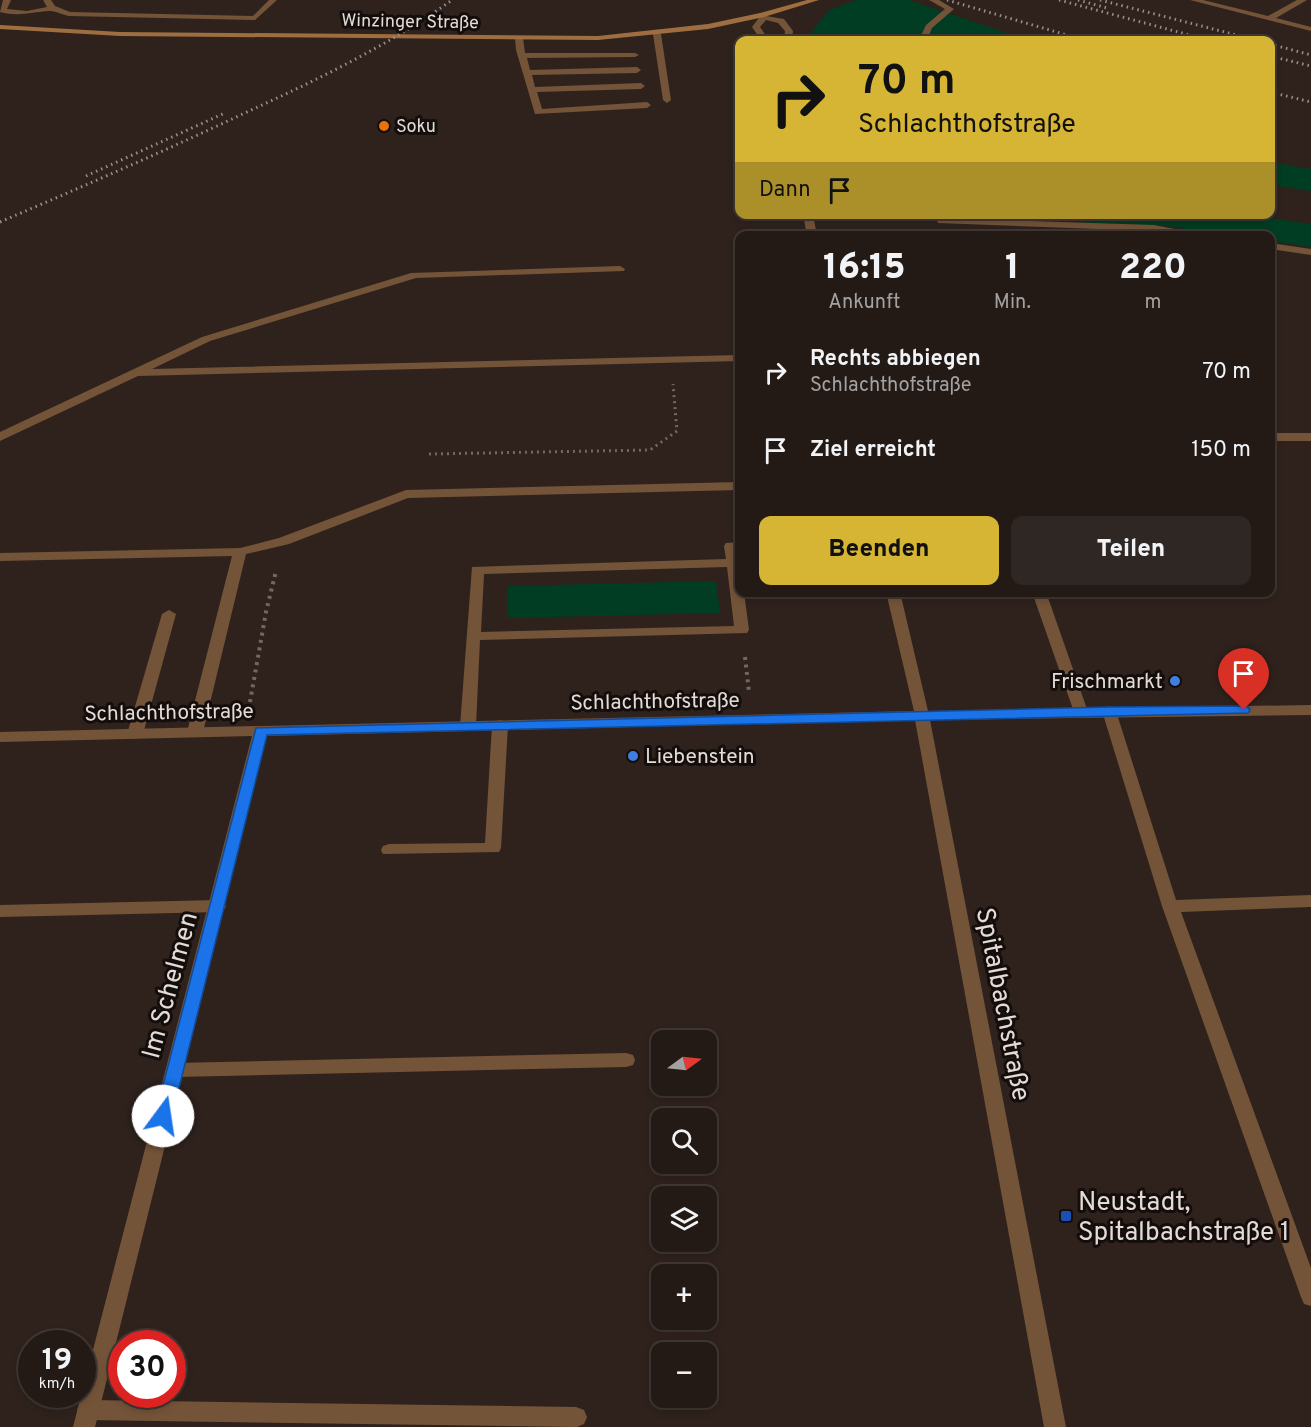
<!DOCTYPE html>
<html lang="de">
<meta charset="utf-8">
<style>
:root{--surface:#231a16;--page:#2f2723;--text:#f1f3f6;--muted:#a3a1a1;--line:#403835;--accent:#d6b534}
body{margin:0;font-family:Overpass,sans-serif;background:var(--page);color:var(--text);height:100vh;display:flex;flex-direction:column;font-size:22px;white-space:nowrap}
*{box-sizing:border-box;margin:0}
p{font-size:20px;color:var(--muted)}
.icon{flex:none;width:33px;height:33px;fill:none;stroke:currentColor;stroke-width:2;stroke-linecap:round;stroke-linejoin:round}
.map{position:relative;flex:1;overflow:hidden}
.side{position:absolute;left:735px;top:231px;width:540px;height:366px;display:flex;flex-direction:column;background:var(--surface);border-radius:12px;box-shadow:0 3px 9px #0003,0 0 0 2px var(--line)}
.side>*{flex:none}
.guide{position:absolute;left:735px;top:36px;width:540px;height:183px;border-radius:12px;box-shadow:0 3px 9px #0003,0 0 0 2px var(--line);background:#d6b534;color:#111;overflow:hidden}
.needle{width:39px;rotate:75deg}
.controls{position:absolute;left:651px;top:1030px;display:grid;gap:12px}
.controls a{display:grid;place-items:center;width:66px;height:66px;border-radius:12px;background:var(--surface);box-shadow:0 3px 9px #0003,0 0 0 2px var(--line);font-size:30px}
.speed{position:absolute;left:18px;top:1330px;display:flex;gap:12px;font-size:30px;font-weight:700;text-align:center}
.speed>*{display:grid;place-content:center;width:78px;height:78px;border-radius:50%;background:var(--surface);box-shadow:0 3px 9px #0003,0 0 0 2px var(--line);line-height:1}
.speed small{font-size:15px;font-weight:400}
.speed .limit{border:9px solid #d22;background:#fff;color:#111}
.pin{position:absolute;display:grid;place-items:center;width:51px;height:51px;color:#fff;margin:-62px -26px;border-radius:50% 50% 50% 0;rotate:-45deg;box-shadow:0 0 6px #0007}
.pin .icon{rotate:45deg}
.me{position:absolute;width:66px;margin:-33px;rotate:14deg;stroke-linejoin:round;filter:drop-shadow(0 0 4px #0008)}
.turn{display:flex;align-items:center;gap:21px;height:126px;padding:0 24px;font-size:27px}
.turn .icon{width:78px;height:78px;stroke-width:2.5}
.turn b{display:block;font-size:42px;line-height:51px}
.then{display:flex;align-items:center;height:57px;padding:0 24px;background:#0003;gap:12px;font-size:22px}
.eta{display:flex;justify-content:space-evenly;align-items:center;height:102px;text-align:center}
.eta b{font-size:36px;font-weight:800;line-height:42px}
.button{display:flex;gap:12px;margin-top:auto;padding:12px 24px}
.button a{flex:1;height:69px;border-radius:12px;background:var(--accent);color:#111;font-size:24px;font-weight:800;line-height:69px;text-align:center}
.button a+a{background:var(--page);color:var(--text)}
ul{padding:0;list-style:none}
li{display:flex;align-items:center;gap:18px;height:78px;padding:0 24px}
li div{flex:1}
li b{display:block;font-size:22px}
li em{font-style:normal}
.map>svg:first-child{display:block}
.green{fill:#003d22}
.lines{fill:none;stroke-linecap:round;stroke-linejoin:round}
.path-far1{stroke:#736763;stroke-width:3;stroke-dasharray:2 4;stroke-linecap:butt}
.path{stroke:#736763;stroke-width:4;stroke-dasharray:3 4.5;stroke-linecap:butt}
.lane{fill:#745439;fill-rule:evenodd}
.street{fill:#745439;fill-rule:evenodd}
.secondary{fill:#9f6e40;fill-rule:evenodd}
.rail{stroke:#9a8f8b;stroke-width:3;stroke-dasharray:1.5 4;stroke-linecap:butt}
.route{fill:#1a73e8;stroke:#114b97;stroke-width:1.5}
.food-dot{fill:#e8710a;stroke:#130d0b;stroke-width:2}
.shop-dot{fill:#3f7fe0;stroke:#130d0b;stroke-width:2}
.transit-dot{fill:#1a4fb4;stroke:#130d0b;stroke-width:2}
.labels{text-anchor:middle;stroke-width:6;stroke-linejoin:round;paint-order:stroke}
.far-street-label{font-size:18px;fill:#e4dbd7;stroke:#130d0b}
.far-poi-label{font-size:18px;fill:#e4dbd7;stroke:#130d0b;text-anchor:start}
.poi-label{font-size:21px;fill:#e4dbd7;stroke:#130d0b;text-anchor:end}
.street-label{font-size:21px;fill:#e4dbd7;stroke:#130d0b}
.near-street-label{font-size:26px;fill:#e4dbd7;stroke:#130d0b}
.near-poi-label{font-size:26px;fill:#e4dbd7;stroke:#130d0b;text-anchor:start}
</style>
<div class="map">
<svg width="1311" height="1427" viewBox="0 0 1311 1427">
<rect width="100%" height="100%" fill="#2f221d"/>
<g class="green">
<polygon points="856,0 909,0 1028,40 810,40 809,35 829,10"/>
<polygon points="1270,162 1311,169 1311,191 1271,185"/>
<polygon points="911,215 1250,215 1311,224 1311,247 1271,241 1270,236 1233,235 1166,226"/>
<polygon points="716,581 720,613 507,618 508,586"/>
</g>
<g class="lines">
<polyline class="path-far1" points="429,454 650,450 677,431 673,384"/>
<g class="path">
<polyline points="745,657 749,692"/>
<polyline points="250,702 266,612 276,571"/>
</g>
<g class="lane">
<path d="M3,0h8l-4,9 20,2 20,-4 -4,-7h8l4,6 15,6 183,4 16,-16h8l-22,20 -186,-4c-6,-1 -13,-5 -19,-5 -19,1 -31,6 -50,1z"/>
<polygon points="929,0 939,0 954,9 932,28 927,40 919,40 926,25 945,9"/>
<polygon points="1190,0 1203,0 1268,16 1297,0 1307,0 1276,18 1311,27 1311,31"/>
<polygon points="657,32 661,34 671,100 667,103 663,100 653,34"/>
<polygon points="519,36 523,38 525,53 635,53 639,55 635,57 527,58 530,70 637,67 641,70 637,73 532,75 535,87 641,83 645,86 641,89 537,92 542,109 647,102 651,105 647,108 535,114 516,50 515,38"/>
<polygon points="620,266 625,269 624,271 416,278 210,341 152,369 740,355 740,361 138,376 0,441 0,432 202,337 411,273"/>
<polygon points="740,482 740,490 408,498 289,544 246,554 203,732 195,737 187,732 232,556 0,561 0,553 240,548 279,538 406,490"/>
<path d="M740,542v50h4l5,38 -2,3 -267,7 -4,86 -8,5 -5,-2 -3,-3 12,-159 254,-8 -2,-13 2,-3zM727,567l7,59 -253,6 3,-58z"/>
<polygon points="1032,592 1046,592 1088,712 1086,715 1076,715 1074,712"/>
<polygon points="169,610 176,614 143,734 135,739 130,737 127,734 162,614"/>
<polygon points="1109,706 1116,711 1176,900 1311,895 1311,907 1181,912 1311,1268 1311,1306 1304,1304 1301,1297 1162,906 1102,711"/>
<polygon points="500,720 508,725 501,848 499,852 383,854 381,850 383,846 389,844 485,843 492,725"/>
<polygon points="218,900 224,902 226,906 224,910 218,912 0,917 0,905"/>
<polygon points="626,1053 633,1055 635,1060 633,1065 626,1067 175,1077 168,1075 166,1070 168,1065 175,1063"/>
<polygon points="88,1400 576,1407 584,1410 587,1417 584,1424 577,1427 88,1420 80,1417 77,1410 80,1403"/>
</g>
<g class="street">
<polygon points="761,15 784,19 793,31 792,40 784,40 785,31 778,23 766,20 760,27 769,40 761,40 752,27"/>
<polygon points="803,214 813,214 817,236 807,236"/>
<polygon points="942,218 1154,225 1210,236 1182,236 1154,231 938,223 937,221"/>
<polygon points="1270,243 1311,249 1311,255 1270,249"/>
<rect x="1270" y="433" width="41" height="8"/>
<polygon points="886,592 900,592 928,711 1311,705 1311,715 930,720 1066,1427 1044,1427 915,720 267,736 95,1427 73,1427 252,736 0,742 0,732 914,711"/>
</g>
<polygon class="secondary" points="807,0 819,0 764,17 708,29 598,40 120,36 0,29 0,25 120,32 598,36 708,24 760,13"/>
<g class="rail">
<polyline points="947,0 1084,40"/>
<polyline points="1059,0 1208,40"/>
<polyline points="1078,0 1107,8"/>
<polyline points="1100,0 1256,40"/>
<polyline points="1270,44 1311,55"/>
<polyline points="1270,56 1311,66"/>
<polyline points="1270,92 1311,102"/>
<polyline points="86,176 225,113"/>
<path d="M0,222c84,-36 167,-72 249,-111 70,-32 140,-66 203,-111"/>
</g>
</g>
<polygon class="route" points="1244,706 1248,707 1250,710 1248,713 267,735 172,1116 169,1121 163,1123 157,1121 155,1116 256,728 1109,707"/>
<circle class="food-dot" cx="384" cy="126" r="6"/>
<g class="shop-dot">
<circle cx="1175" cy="681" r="6"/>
<circle cx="633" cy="756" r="6"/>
</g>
<rect class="transit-dot" x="1060" y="1210" width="12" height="12" rx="3"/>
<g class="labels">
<g class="far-street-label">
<text transform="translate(410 21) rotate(1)" y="6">Winzinger Straße</text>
</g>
<g class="far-poi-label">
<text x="396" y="132">Soku</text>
</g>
<g class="poi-label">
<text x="1163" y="688">Frischmarkt</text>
<text x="645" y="763" text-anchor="start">Liebenstein</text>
</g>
<g class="street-label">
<text transform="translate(655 701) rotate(-1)" y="7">Schlachthofstraße</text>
<text transform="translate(169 712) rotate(-1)" y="7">Schlachthofstraße</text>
</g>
<g class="near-street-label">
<text transform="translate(169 985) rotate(-75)" y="9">Im Schelmen</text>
<text transform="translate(1004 1004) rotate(79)" y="9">Spitalbachstraße</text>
</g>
<g class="near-poi-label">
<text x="1078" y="1210">Neustadt,<tspan x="1078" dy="30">Spitalbachstraße 1</tspan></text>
</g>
</g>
</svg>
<div class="controls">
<a><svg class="needle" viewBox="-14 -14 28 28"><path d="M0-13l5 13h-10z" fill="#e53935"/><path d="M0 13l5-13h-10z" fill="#a3a1a1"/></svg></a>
<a><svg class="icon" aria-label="search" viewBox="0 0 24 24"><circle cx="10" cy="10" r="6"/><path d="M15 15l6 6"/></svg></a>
<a><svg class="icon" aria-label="layers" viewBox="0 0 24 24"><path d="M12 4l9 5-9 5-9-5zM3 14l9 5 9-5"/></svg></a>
<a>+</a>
<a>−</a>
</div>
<div class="speed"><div>19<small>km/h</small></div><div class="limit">30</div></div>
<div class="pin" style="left:1244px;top:710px;background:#d93025"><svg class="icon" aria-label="arrive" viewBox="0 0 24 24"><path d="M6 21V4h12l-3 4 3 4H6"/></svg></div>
<svg class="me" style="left:163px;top:1116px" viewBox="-20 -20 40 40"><circle r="19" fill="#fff"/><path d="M0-13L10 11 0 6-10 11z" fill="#1a73e8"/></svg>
<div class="guide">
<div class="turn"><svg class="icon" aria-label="right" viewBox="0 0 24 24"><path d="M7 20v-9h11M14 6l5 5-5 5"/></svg><div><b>70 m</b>Schlachthofstraße</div></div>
<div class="then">Dann<svg class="icon" aria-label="arrive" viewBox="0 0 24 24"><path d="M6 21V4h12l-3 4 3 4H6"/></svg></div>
</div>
<section class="side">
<div class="eta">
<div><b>16:15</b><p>Ankunft</p></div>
<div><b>1</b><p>Min.</p></div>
<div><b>220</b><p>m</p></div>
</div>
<ul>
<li><svg class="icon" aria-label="right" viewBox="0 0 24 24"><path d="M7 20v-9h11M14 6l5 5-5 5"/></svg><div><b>Rechts abbiegen</b><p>Schlachthofstraße</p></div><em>70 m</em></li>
<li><svg class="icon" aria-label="arrive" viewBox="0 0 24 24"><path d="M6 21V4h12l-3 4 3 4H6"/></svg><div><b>Ziel erreicht</b></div><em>150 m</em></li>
</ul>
<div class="button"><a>Beenden</a><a>Teilen</a></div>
</section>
</div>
